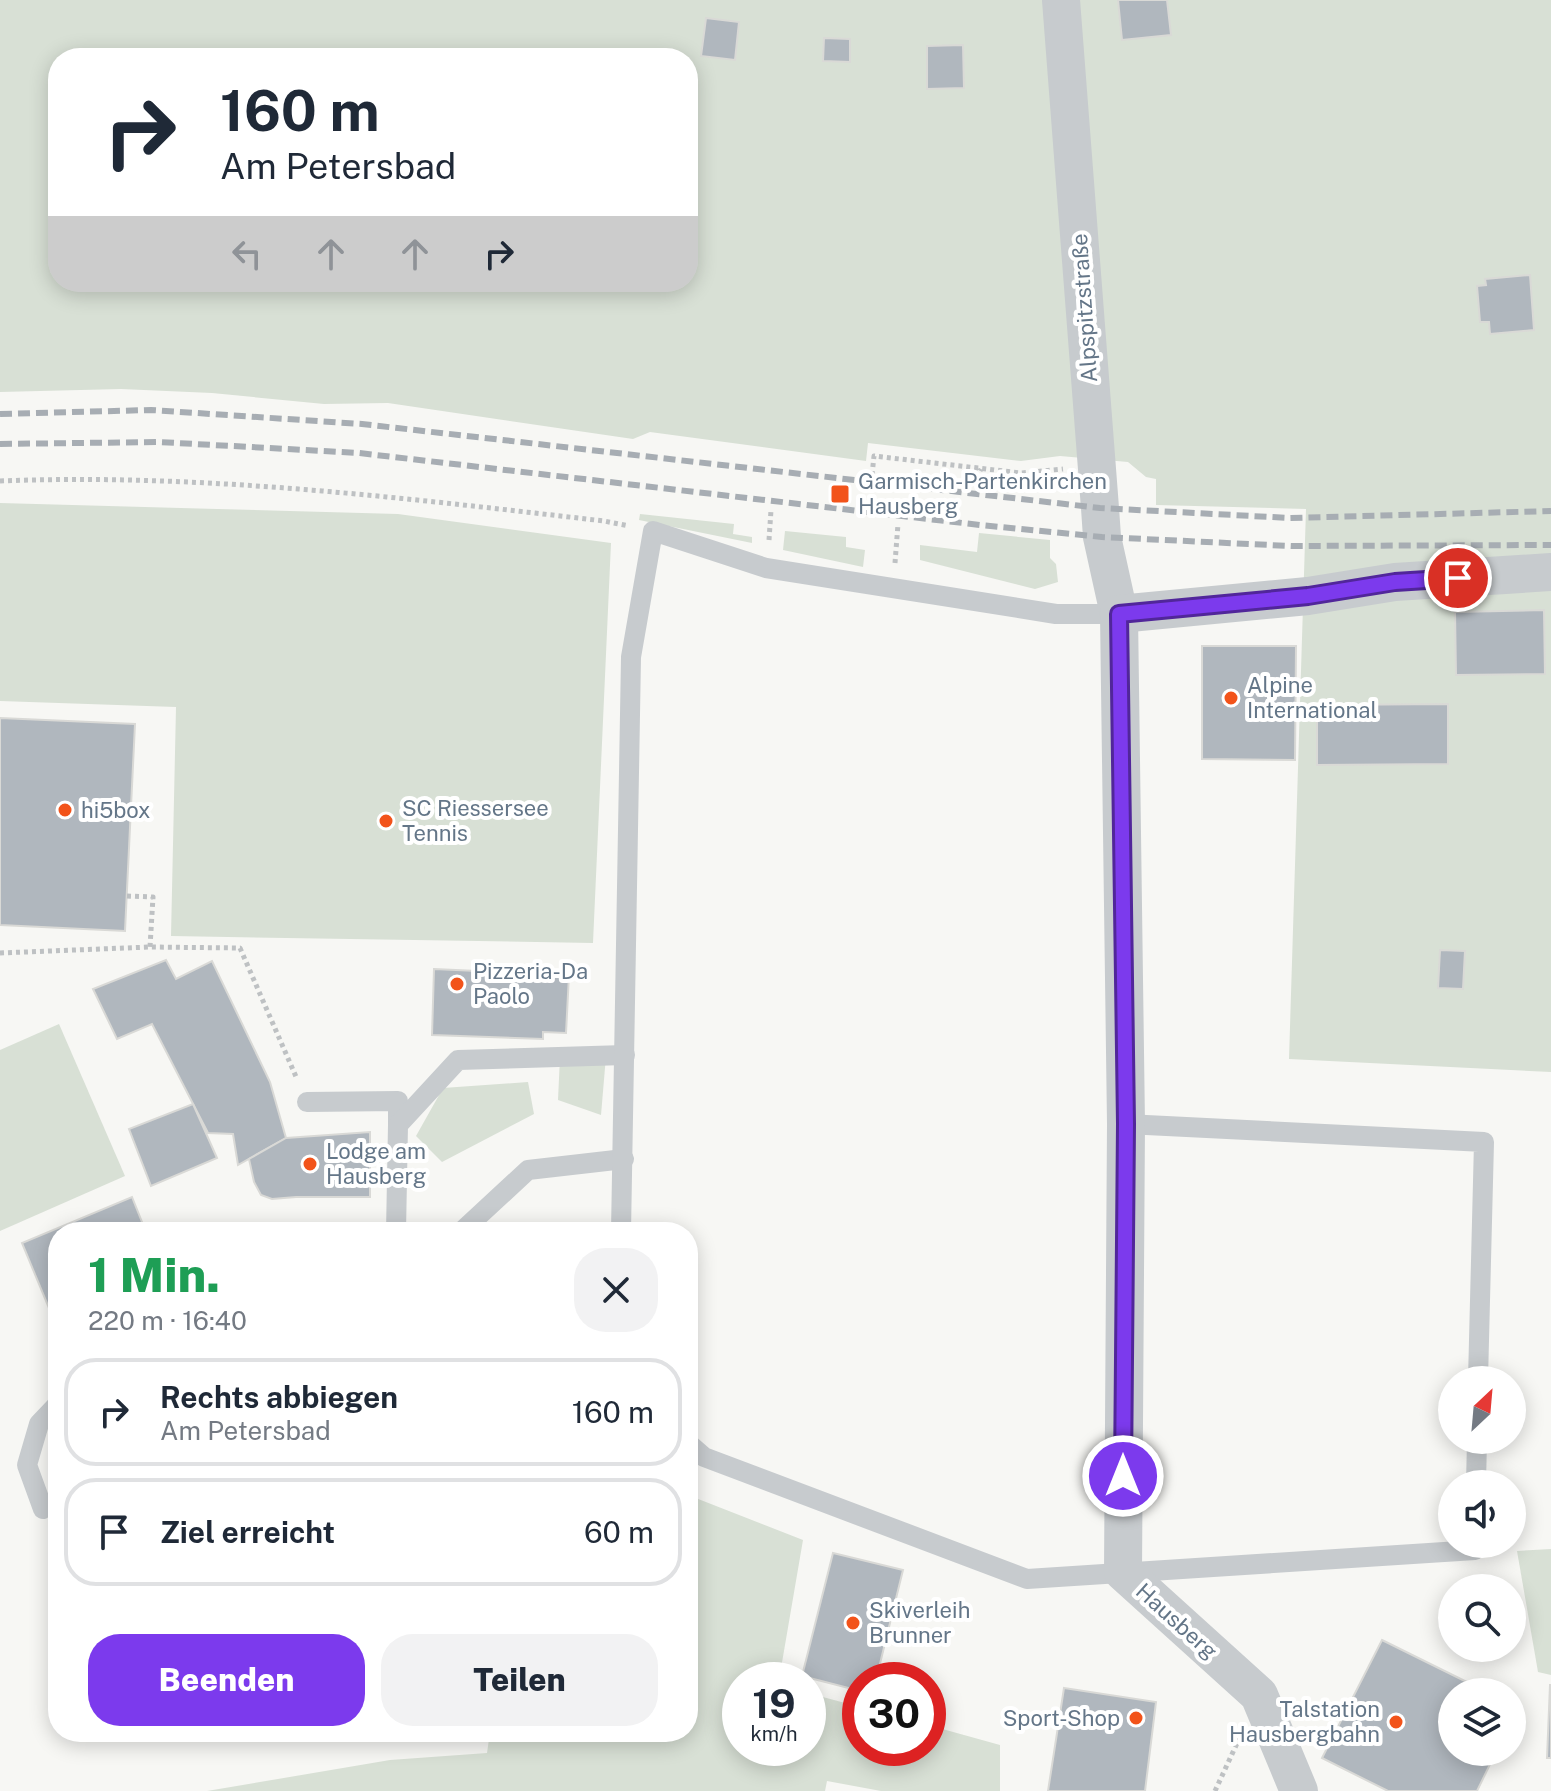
<!DOCTYPE html>
<html lang="de">
<meta charset="utf-8">
<style>
:root{--surface:#fff;--page:#f2f2f3;--text:#1f2937;--muted:#747a83;--line:#e0e1e3;--accent:#7c3aed}
body{margin:0;font-family:"Public Sans",sans-serif;background:var(--page);color:var(--text);height:100vh;display:flex;flex-direction:column;font-size:30px;white-space:nowrap}
*{box-sizing:border-box;margin:0}
p{font-size:26px;color:var(--muted)}
.icon{flex:none;width:44px;height:44px;fill:none;stroke:currentColor;stroke-width:2;stroke-linecap:round;stroke-linejoin:round}
.map{position:relative;flex:1;overflow:hidden}
.sheet{position:absolute;left:48px;top:1222px;width:650px;height:520px;display:flex;flex-direction:column;background:var(--surface);border-radius:32px;box-shadow:0 4px 20px #0003}
.sheet>*{flex:none}
.banner{position:absolute;left:48px;top:48px;width:650px;height:244px;border-radius:32px;box-shadow:0 4px 20px #0003;background:#fff;color:var(--text);overflow:hidden}
.needle{width:52px;rotate:26deg}
.controls{position:absolute;left:1438px;top:1366px;display:grid;gap:16px}
.controls a{display:grid;place-items:center;width:88px;height:88px;border-radius:50%;background:var(--surface);box-shadow:0 4px 20px #0003;font-size:40px}
.speed{position:absolute;left:722px;top:1662px;display:flex;gap:16px;font-size:40px;font-weight:700;text-align:center}
.speed>*{display:grid;place-content:center;width:104px;height:104px;border-radius:50%;background:var(--surface);box-shadow:0 4px 20px #0003;line-height:1}
.speed small{font-size:20px;font-weight:400}
.speed .limit{border:12px solid #d22;background:#fff;color:#111}
.pin{position:absolute;display:grid;place-items:center;width:68px;height:68px;color:#fff;margin:-34px;border:4px solid #fff;border-radius:50%;box-shadow:0 2px 8px #0007}
.me{position:absolute;width:88px;margin:-44px;rotate:0deg;stroke-linejoin:round;filter:drop-shadow(0 0 6px #0008)}
.turn{display:flex;align-items:center;gap:28px;height:168px;padding:0 40px;font-size:36px}
.turn .icon{width:104px;height:104px;stroke-width:2.5}
.turn b{display:block;font-size:56px;line-height:68px}
.lanes{display:flex;align-items:center;height:76px;padding:0 40px;background:#0003;justify-content:center;gap:40px;direction:ltr}
.lanes .off{opacity:.35}
.round{display:grid;place-items:center;flex:none;width:84px;height:84px;border-radius:32px;background:var(--page)}
.head{display:flex;align-items:center;justify-content:space-between;height:136px;padding:0 40px}
h1{font-size:48px;font-weight:800;line-height:60px;color:#1e9e55}
.button{display:flex;gap:16px;margin-top:auto;padding:16px 40px}
.button a{flex:1;height:92px;border-radius:32px;background:var(--accent);color:#fff;font-size:32px;font-weight:800;line-height:92px;text-align:center}
.button a+a{background:var(--page);color:var(--text)}
ul{padding:0;list-style:none}
li{display:flex;align-items:center;gap:24px;height:108px;margin:0 16px 12px;padding:0 24px;border:4px solid var(--line);border-radius:32px}
li div{flex:1}
li b{display:block;font-size:30px}
li em{font-style:normal}
.map>svg:first-child{display:block}
.green{fill:#d8e0d5;fill-rule:evenodd}
.building{fill:#b0b7be;stroke:#d9d9d6;stroke-width:2}
.lines{fill:none;stroke-linecap:round;stroke-linejoin:round}
.path{stroke:#bec1c3;stroke-width:5;stroke-dasharray:4 4;stroke-linecap:butt}
.lane{stroke:#c7cbce;stroke-width:20}
.street{stroke:#c7cbce;stroke-width:38}
.rail{stroke:#a7adb3;stroke-width:6;stroke-dasharray:12 6;stroke-linecap:butt}
.route-casing{stroke:#51269a;stroke-width:20}
.route{stroke:#7c3aed;stroke-width:14}
.poi-dot{fill:#f2531a;stroke:#fff;stroke-width:3}
.labels{text-anchor:middle;stroke-width:8;stroke-linejoin:round;paint-order:stroke}
.street-label{font-size:22px;fill:#647688;stroke:#fff}
.poi-label{font-size:22px;fill:#647688;stroke:#fff;text-anchor:start}
</style>
<div class="map">
<svg width="1551" height="1791" viewBox="0 0 1551 1791">
<rect width="100%" height="100%" fill="#f7f7f4"/>
<g class="green">
<path d="M0,0h1551v1072l-262,-13 17,-550 -150,-4v-26l-10,-2 -18,-15 -68,-6 -39,5 -153,-18 -2,18 -216,-29 -17,7 -245,-36 -64,1 -112,-11 -91,-4 -121,3zM58,58h630v224h-630z"/>
<polygon points="0,503 398,514 611,543 593,943 171,936 176,707 0,701"/>
<polygon points="640,514 734,524 733,534 752,537 752,543 639,520"/>
<polygon points="785,531 846,537 846,547 865,550 863,567 783,550"/>
<polygon points="979,533 1050,540 1050,558 1056,564 1058,582 1035,589 920,560 920,545 977,552"/>
<polygon points="59,1024 125,1176 0,1231 0,1050"/>
<polygon points="606,1056 601,1115 558,1100 560,1057"/>
<polygon points="528,1082 534,1114 442,1162 416,1136 443,1088"/>
<polygon points="688,1495 803,1540 779,1680 740,1680 740,1748 808,1748 808,1693 860,1707 860,1748 928,1748 928,1725 1000,1745 1000,1791 881,1791 827,1781 825,1791 207,1791 390,1760 487,1753 490,1732 688,1732"/>
<polygon points="1551,1549 1551,1675 1538,1672 1517,1551"/>
</g>
<g class="building">
<polygon points="1118,0 1167,0 1171,35 1122,40"/>
<polygon points="706,18 739,22 735,60 701,56"/>
<polygon points="824,38 850,39 850,62 823,61"/>
<polygon points="963,45 964,88 927,89 927,46"/>
<polygon points="1530,275 1534,330 1490,334 1489,322 1480,322 1477,286 1486,285 1485,279"/>
<polygon points="1544,610 1545,674 1456,675 1455,612"/>
<polygon points="1202,646 1296,646 1295,760 1202,759"/>
<polygon points="1448,704 1448,764 1317,765 1317,705"/>
<polygon points="0,718 135,724 125,931 0,925"/>
<polygon points="1440,950 1465,951 1463,989 1438,988"/>
<polygon points="166,960 176,979 212,961 270,1082 286,1138 238,1165 233,1134 208,1133 152,1024 117,1039 93,989"/>
<polygon points="434,969 569,975 566,1033 543,1032 543,1039 432,1035"/>
<polygon points="193,1104 217,1158 151,1186 129,1129"/>
<polygon points="370,1132 370,1197 296,1197 272,1199 261,1195 254,1182 249,1159 286,1138"/>
<polygon points="132,1197 146,1232 58,1232 58,1310 51,1313 22,1243"/>
<polygon points="833,1553 903,1570 876,1680 860,1680 860,1691 802,1676"/>
<polygon points="1382,1640 1487,1692 1452,1692 1452,1752 1496,1752 1477,1791 1388,1791 1322,1758"/>
<polygon points="1550,1685 1551,1685 1551,1758 1547,1758"/>
<polygon points="1064,1688 1156,1702 1145,1791 1048,1791"/>
</g>
<g class="lines">
<g class="path">
<polyline points="872,475 874,456 1021,473 1063,469"/>
<path d="M0,481c202,-8 404,17 604,40l25,5"/>
<polyline points="948,481 973,484 981,469"/>
<polyline points="769,540 771,510"/>
<polyline points="895,563 898,524"/>
<polyline points="127,896 153,897 150,947"/>
<polyline points="0,953 150,947 240,948 297,1079"/>
<polyline points="1215,1791 1239,1739"/>
</g>
<g class="lane">
<polyline points="307,1102 398,1101 398,1125"/>
<polyline points="1126,1124 1484,1142 1478,1380"/>
<polyline points="396,1232 398,1125 458,1060 625,1055"/>
<polyline points="461,1232 528,1170 624,1159"/>
<polyline points="621,1232 631,657 653,531 766,568 1056,614 1119,614"/>
<polyline points="688,1443 704,1457 1027,1579 1475,1550 1475,1544"/>
<polyline points="1476,1484 1477,1440"/>
<polyline points="43,1509 27,1465 39,1424 58,1404"/>
</g>
<g class="street">
<polyline points="1061,0 1100,508 1102,537 1119,614 1126,1124 1123,1572 1259,1695 1299,1791"/>
<polyline points="1119,614 1308,596 1395,582 1551,572"/>
</g>
<g class="rail">
<polyline points="0,414 151,410 362,424 1100,508 1290,518 1551,511"/>
<polyline points="0,444 159,442 359,453 980,525 1102,537 1291,546 1551,545"/>
</g>
</g>
<g class="lines">
<g class="route-casing">
<polyline id="route" points="1123,1476 1126,1124 1119,614 1308,596 1395,582 1458,578"/>
</g>
<use href="#route" class="route"/>
</g>
<g class="poi-dot">
<rect x="830" y="484" width="20" height="20" rx="4"/>
<circle cx="1231" cy="698" r="8"/>
<circle cx="65" cy="810" r="8"/>
<circle cx="386" cy="821" r="8"/>
<circle cx="457" cy="984" r="8"/>
<circle cx="310" cy="1164" r="8"/>
<circle cx="853" cy="1623" r="8"/>
<circle cx="1136" cy="1718" r="8"/>
<circle cx="1396" cy="1722" r="8"/>
</g>
<g class="labels">
<g class="street-label">
<text transform="translate(1084 308) rotate(-94)" y="8">Alpspitzstraße</text>
<text transform="translate(1177 1621) rotate(42)" y="8">Hausberg</text>
</g>
<g class="poi-label">
<text x="858" y="489">Garmisch-Partenkirchen<tspan x="858" dy="25">Hausberg</tspan></text>
<text x="1247" y="693">Alpine<tspan x="1247" dy="25">International</tspan></text>
<text x="402" y="816">SC Riessersee<tspan x="402" dy="25">Tennis</tspan></text>
<text x="81" y="818">hi5box</text>
<text x="473" y="979">Pizzeria-Da<tspan x="473" dy="25">Paolo</tspan></text>
<text x="326" y="1159">Lodge am<tspan x="326" dy="25">Hausberg</tspan></text>
<text x="869" y="1618">Skiverleih<tspan x="869" dy="25">Brunner</tspan></text>
<text x="1380" y="1717" text-anchor="end">Talstation<tspan x="1380" dy="25">Hausbergbahn</tspan></text>
<text x="1120" y="1726" text-anchor="end">Sport-Shop</text>
</g>
</g>
</svg>
<div class="controls">
<a><svg class="needle" viewBox="-14 -14 28 28"><path d="M0-13l5 13h-10z" fill="#e53935"/><path d="M0 13l5-13h-10z" fill="#747a83"/></svg></a>
<a><svg class="icon" aria-label="sound" viewBox="0 0 24 24"><path d="M4 9h4l5-4v14l-5-4H4zM17 9q2 3 0 6"/></svg></a>
<a><svg class="icon" aria-label="search" viewBox="0 0 24 24"><circle cx="10" cy="10" r="6"/><path d="M15 15l6 6"/></svg></a>
<a><svg class="icon" aria-label="layers" viewBox="0 0 24 24"><path d="M12 4l9 5-9 5-9-5zM3 14l9 5 9-5"/></svg></a>
</div>
<div class="speed"><div>19<small>km/h</small></div><div class="limit">30</div></div>
<div class="pin" style="left:1458px;top:578px;background:#d93025"><svg class="icon" aria-label="arrive" viewBox="0 0 24 24"><path d="M6 21V4h12l-3 4 3 4H6"/></svg></div>
<svg class="me" style="left:1123px;top:1476px" viewBox="-20 -20 40 40"><circle r="17" fill="#7c3aed" stroke="#fff" stroke-width="3"/><path d="M0-11L8 9 0 5-8 9z" fill="#fff"/></svg>
<div class="banner">
<div class="turn"><svg class="icon" aria-label="right" viewBox="0 0 24 24"><path d="M7 20v-9h11M14 6l5 5-5 5"/></svg><div><b>160 m</b>Am Petersbad</div></div>
<div class="lanes"><svg class="icon off" aria-label="left" viewBox="0 0 24 24"><path d="M17 20v-9H6M10 6l-5 5 5 5"/></svg><svg class="icon off" aria-label="ahead" viewBox="0 0 24 24"><path d="M12 20V5M6 11l6-6 6 6"/></svg><svg class="icon off" aria-label="ahead" viewBox="0 0 24 24"><path d="M12 20V5M6 11l6-6 6 6"/></svg><svg class="icon" aria-label="right" viewBox="0 0 24 24"><path d="M7 20v-9h11M14 6l5 5-5 5"/></svg></div>
</div>
<section class="sheet">
<div class="head"><div><h1>1 Min.</h1><p>220 m · 16:40</p></div><a class="round"><svg class="icon" aria-label="close" viewBox="0 0 24 24"><path d="M6 6l12 12M18 6L6 18"/></svg></a></div>
<ul>
<li><svg class="icon" aria-label="right" viewBox="0 0 24 24"><path d="M7 20v-9h11M14 6l5 5-5 5"/></svg><div><b>Rechts abbiegen</b><p>Am Petersbad</p></div><em>160 m</em></li>
<li><svg class="icon" aria-label="arrive" viewBox="0 0 24 24"><path d="M6 21V4h12l-3 4 3 4H6"/></svg><div><b>Ziel erreicht</b></div><em>60 m</em></li>
</ul>
<div class="button"><a>Beenden</a><a>Teilen</a></div>
</section>
</div>
